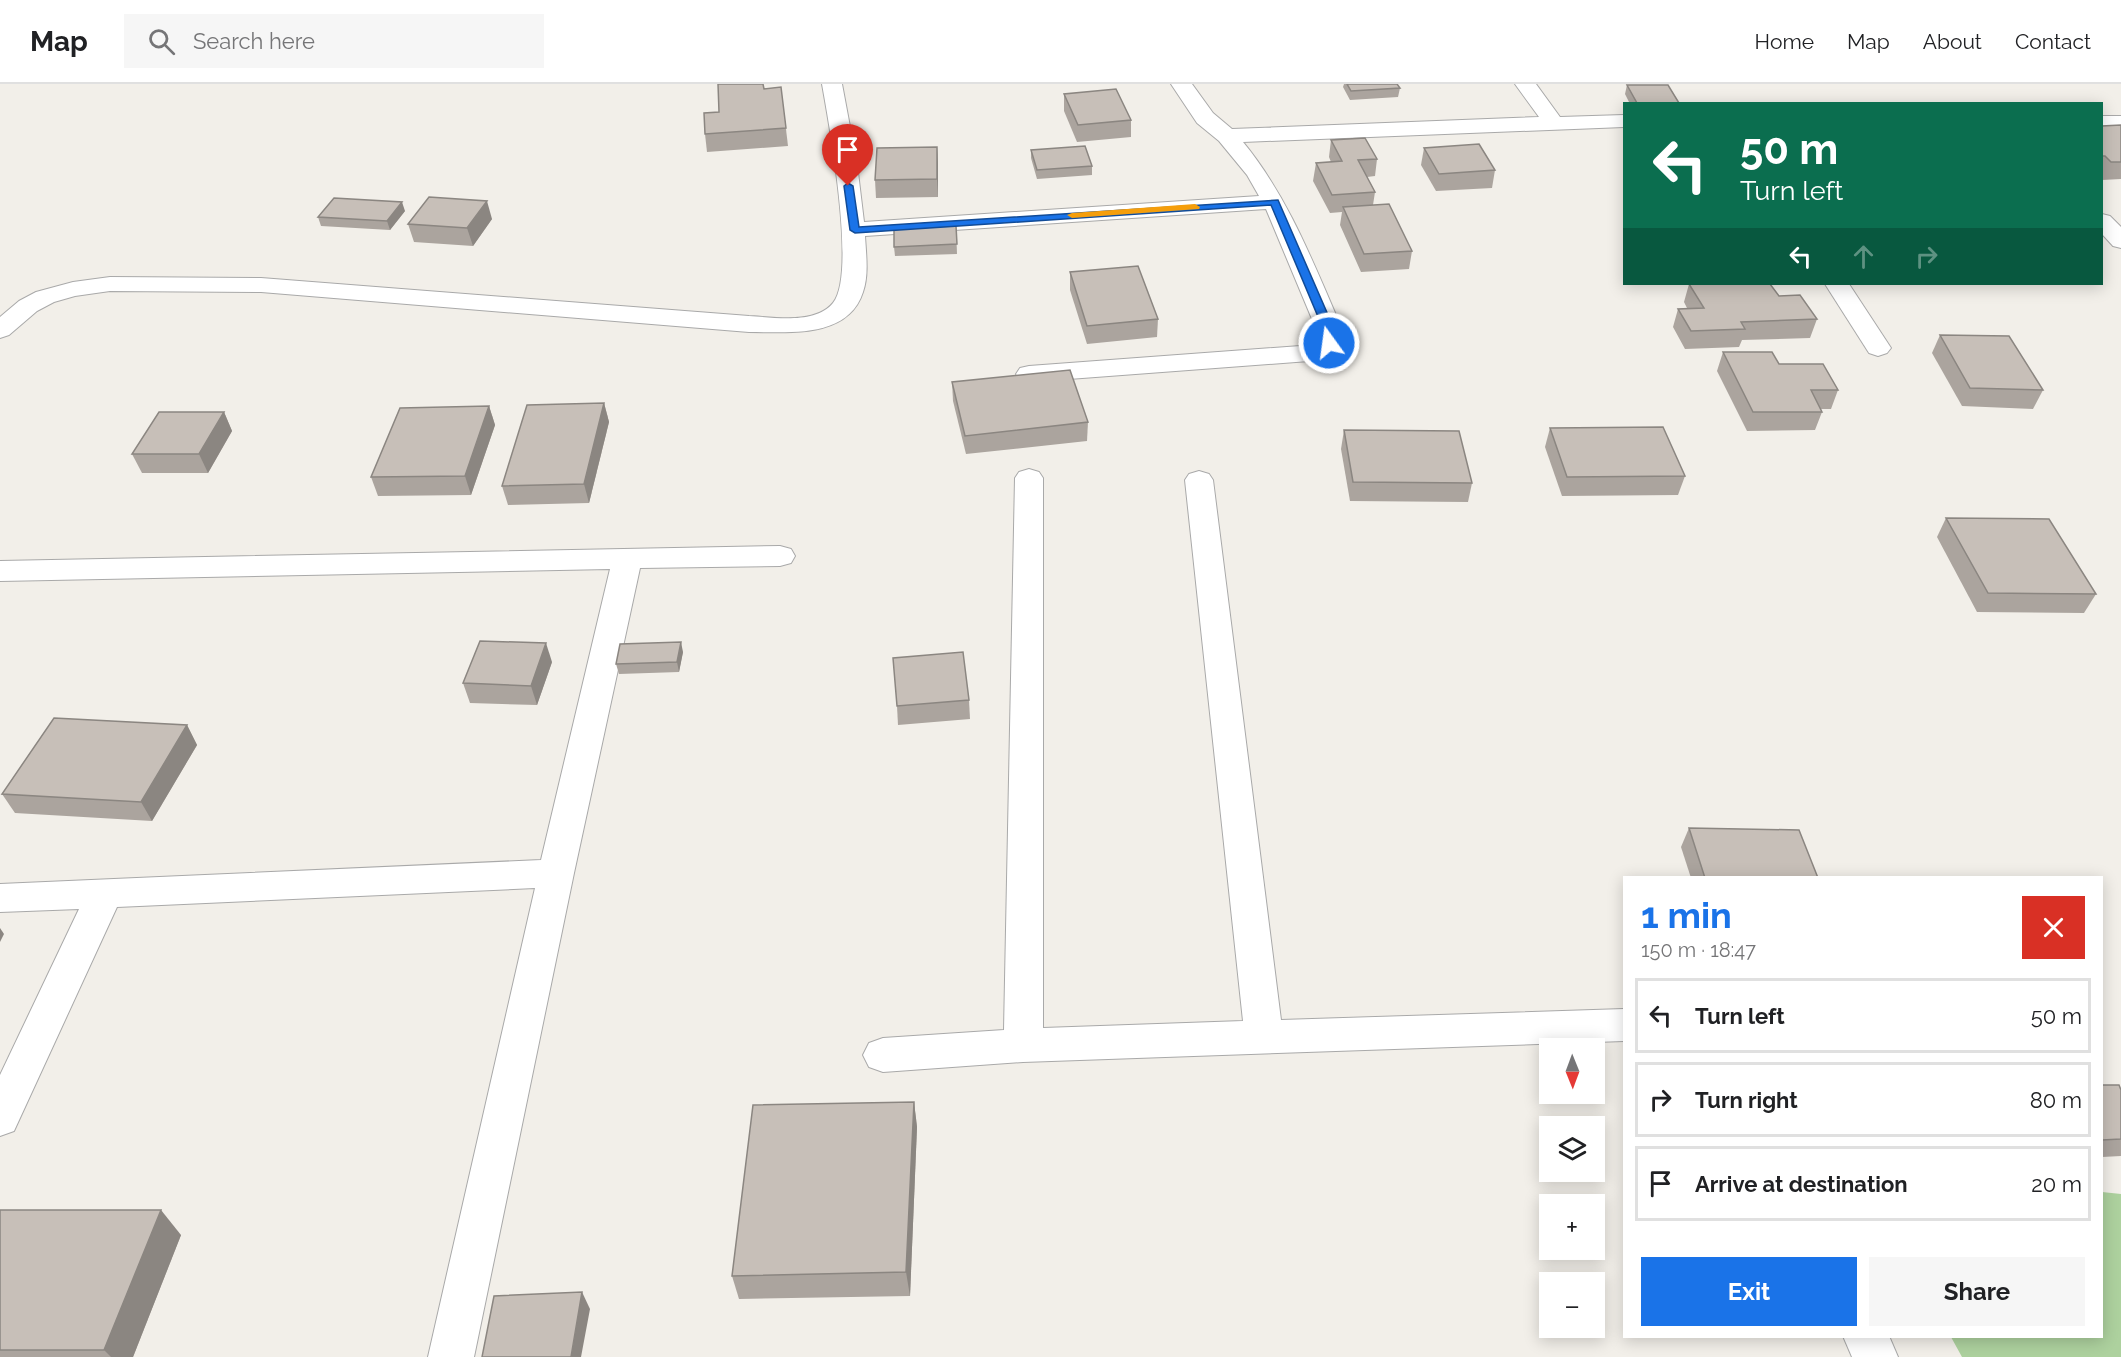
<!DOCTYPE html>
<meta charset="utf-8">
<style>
:root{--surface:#fff;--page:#f6f6f6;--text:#202124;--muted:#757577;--line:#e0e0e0;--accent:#1a73e8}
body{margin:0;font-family:Raleway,sans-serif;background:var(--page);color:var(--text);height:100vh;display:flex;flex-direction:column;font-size:22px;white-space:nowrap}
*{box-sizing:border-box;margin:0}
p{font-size:20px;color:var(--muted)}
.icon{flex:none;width:33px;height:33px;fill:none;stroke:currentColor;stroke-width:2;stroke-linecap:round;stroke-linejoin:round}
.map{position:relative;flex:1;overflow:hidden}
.details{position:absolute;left:1623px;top:792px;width:480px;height:462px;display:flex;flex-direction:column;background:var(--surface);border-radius:0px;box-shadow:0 3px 15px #0003}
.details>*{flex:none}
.top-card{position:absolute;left:1623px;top:18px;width:480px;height:183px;border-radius:0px;box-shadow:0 3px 15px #0003;background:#0b6e4f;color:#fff;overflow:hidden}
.needle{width:39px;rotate:179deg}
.fabs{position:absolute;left:1539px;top:954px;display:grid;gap:12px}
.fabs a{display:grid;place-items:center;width:66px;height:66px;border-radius:0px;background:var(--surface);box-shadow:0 3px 15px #0003;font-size:30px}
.pin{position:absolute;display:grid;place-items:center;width:51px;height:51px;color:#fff;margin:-62px -26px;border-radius:50% 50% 50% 0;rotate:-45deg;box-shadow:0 0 6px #0007}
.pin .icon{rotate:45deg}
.me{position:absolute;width:66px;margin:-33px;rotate:346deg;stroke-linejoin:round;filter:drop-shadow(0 0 4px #0008)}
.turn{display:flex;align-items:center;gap:21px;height:126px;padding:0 18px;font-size:27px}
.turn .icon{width:78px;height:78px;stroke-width:2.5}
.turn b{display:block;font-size:42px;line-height:51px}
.lanes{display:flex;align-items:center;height:57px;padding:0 18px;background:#0003;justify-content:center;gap:30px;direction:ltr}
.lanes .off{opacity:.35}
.round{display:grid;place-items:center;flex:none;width:63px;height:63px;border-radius:0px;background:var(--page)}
.overview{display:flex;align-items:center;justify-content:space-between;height:102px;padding:0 18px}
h1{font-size:36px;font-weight:700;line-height:45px;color:var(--accent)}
.action{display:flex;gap:12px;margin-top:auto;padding:12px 18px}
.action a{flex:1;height:69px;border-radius:0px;background:var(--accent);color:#fff;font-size:24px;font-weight:700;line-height:69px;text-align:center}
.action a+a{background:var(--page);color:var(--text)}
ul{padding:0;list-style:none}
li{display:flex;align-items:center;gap:18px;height:75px;margin:0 12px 9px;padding:0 6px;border:3px solid var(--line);border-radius:0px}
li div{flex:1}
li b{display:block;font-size:22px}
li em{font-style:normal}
header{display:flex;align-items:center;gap:36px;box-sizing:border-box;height:84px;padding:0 30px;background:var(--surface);border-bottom:2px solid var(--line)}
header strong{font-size:28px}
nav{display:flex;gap:33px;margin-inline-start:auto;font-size:21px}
.search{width:420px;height:54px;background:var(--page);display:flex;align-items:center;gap:15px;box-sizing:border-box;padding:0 21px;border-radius:0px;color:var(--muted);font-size:22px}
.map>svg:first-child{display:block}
.forest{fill:#add19e}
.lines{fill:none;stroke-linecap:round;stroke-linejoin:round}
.minor-casing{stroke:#a9a9a9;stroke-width:2}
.minor{fill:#fff;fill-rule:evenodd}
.wall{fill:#aba49e}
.shaded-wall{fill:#8b8681}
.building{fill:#c7bfb8;stroke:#8b8681;stroke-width:1.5}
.route{fill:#1a73e8;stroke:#114b97;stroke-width:1.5}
.slow{fill:#f59e0b}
</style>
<header>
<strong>Map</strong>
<div class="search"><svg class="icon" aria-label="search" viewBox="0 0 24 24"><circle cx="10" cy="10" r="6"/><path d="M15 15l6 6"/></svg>Search here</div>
<nav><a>Home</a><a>Map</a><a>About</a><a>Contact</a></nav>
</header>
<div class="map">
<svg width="2121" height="1273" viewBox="0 0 2121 1273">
<rect width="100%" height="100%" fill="#f2efe9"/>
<polygon class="forest" points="2102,1108 2121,1110 2121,1273 1962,1273 1951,1253 2102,1252"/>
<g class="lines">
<g class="minor-casing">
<g id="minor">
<path d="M822,0h20l15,80 7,58 395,-26 -12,-21 -28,-34 -22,-18 -26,-39h21l21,29 19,16 307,-12 -24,-33h21l24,33 64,-2v12l-381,15c46,56 71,123 100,189 -1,14 -6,25 -21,29l-293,22 -9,-2 -4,-6 4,-6 9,-2 285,-21 3,-14 -51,-122 -401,27c1,18 4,39 -2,56 -15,47 -75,40 -114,40l-488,-40 -151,-1 -35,5 -21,6 -17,9 -28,24 -9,3v-21l19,-16 17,-9 37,-10 37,-5 151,1 488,38c24,1 66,9 84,-13 24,-29 -4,-180 -11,-219z"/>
<rect x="2102" y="32" width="19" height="12"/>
<polygon points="2102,130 2110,132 2121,143 2121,164 2113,162 2102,150"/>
<polygon points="1825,200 1849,200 1891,264 1887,269 1878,272 1869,269"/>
<polygon points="1029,385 1039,388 1043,394 1043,944 1243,937 1185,396 1189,390 1199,387 1209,390 1213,396 1281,936 1624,925 1624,957 1023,978 883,988 869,983 863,971 869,959 883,954 1004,946 1015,394 1019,388"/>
<polygon points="780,462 791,465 795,472 791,479 780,482 640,484 574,789 474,1273 428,1273 535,804 117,823 14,1047 0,1052 0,991 79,825 0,828 0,800 541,776 610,485 0,497 0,477"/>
<polygon points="1843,1252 1889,1252 1898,1273 1852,1273"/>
</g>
</g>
<use href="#minor" class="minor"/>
</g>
<g class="wall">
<polygon points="1344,0 1397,0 1400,4 1398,13 1350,16 1343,3"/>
<polygon points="1627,1 1679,19 1679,20 1630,20 1625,10"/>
<polygon points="781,3 788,62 707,68 705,50 719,28 764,5"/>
<polygon points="1064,10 1131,36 1131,53 1077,58 1064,27"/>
<polygon points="2121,41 2121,95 2102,96 2102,42"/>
<polygon points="1331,56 1377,75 1375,92 1367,93 1375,108 1373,121 1412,167 1409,185 1361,188 1340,141 1342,128 1330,129 1313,97 1316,79 1331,78 1329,73"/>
<polygon points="937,63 938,80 938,113 876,114 875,96"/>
<polygon points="1424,64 1495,86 1492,104 1436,107 1421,81"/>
<polygon points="1031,66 1092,82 1092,91 1037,95 1031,74"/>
<polygon points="405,127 390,146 321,142 318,133"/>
<polygon points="492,135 473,162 414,158 408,140"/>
<polygon points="956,142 957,170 895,172 894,163"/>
<polygon points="1070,188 1158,235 1157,253 1087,260 1070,206"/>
<polygon points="1689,200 1779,212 1817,235 1810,254 1742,256 1739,263 1685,265 1673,243 1678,225 1687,224 1684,218"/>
<polygon points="1940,251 2043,306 2033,325 1962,322 1932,269"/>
<polygon points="1723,268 1779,280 1838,306 1831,325 1821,325 1822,328 1815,346 1747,347 1717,287"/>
<polygon points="952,298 1088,338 1087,357 966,370 953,317"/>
<polygon points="604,319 609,338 589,419 508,421 502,402"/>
<polygon points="489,322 495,341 471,411 378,412 371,393"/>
<polygon points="224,328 232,347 208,389 142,389 132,370"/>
<polygon points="1550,344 1685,392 1678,411 1562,412 1545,363"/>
<polygon points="1344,346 1472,399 1468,418 1350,417 1341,365"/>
<polygon points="1946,434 2096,510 2084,529 1977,528 1937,453"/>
<polygon points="683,568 679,588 619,590 616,580"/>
<polygon points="552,578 537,621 470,619 463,599"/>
<polygon points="969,616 970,635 898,641 897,622"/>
<polygon points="187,641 197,661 152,737 15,729 2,710"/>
<polygon points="1689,744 1818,794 1691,794 1681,763"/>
<polygon points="2102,1001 2121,1006 2121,1072 2102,1073"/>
<polygon points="914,1018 917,1043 910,1212 739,1215 732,1192"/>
<polygon points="0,1126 181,1151 133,1273 0,1273"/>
</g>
<g class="shaded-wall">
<polygon points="937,63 938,80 938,113 937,95"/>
<polygon points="487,117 492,135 473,162 467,144"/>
<polygon points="402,118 405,127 390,146 387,137"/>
<polygon points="604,319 609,338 589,419 584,400"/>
<polygon points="489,322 495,341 471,411 465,392"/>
<polygon points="224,328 232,347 208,389 199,370"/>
<polygon points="681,558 683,568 679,588 677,578"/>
<polygon points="546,559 552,578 537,621 531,602"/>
<polygon points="187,641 197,661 152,737 141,718"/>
<polygon points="0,844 4,850 0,858"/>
<polygon points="914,1018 917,1043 910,1212 906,1188"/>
<polygon points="161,1126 181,1151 133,1273 111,1273 104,1266"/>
<polygon points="582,1208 590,1225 581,1273 571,1273"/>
</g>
<g class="building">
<polygon points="718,0 763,0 764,5 781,3 786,44 705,50 704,29 719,28"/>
<polygon points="1347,0 1397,0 1400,4 1351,7"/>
<polygon points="1627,1 1668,1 1679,19 1637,19"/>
<polygon points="1116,5 1131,36 1078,41 1064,10"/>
<polygon points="2121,41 2121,78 2111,78 2105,72 2102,72 2102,42"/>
<polygon points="1365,54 1377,75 1358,76 1375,108 1332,111 1316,79 1342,77 1331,56"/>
<polygon points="1479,60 1495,86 1439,90 1424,64"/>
<polygon points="1085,62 1092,82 1037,86 1031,66"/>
<polygon points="937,63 937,95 875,96 877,64"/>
<polygon points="429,113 487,117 467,144 408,140"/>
<polygon points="334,114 402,118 387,137 318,133"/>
<polygon points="1389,120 1412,167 1364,170 1343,123"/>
<polygon points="956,142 957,160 894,163 894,144"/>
<polygon points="1138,182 1158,235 1087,242 1070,188"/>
<polygon points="1689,200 1770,200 1779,212 1800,211 1817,235 1741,238 1745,245 1691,247 1678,225 1704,224"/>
<polygon points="1940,251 2009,252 2043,306 1970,304"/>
<polygon points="1723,268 1772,268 1779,280 1823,280 1838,306 1811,306 1822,328 1753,328"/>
<polygon points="1070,286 1088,338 965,352 952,298"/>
<polygon points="604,319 584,400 502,402 527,321"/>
<polygon points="489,322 465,392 371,393 400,324"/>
<polygon points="159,328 224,328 199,370 132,370"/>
<polygon points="1663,343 1685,392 1567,393 1550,344"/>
<polygon points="1344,346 1459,347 1472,399 1353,398"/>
<polygon points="1946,434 2049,435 2096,510 1988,509"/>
<polygon points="480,557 546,559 531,602 463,599"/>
<polygon points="681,558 677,578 616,580 620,560"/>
<polygon points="963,568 969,616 897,622 893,574"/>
<polygon points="54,634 187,641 141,718 2,710"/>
<polygon points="1689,744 1799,746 1818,794 1705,794"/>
<polygon points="2102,1001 2119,1001 2121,1006 2121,1055 2102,1056"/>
<polygon points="914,1018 906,1188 732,1192 753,1021"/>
<polygon points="0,1126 161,1126 104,1266 0,1266"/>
<polygon points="582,1208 571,1273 482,1273 494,1212"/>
</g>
<polygon class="route" points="848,99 853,102 859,143 1278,116 1335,247 1335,259 1329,262 1324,259 1324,247 1271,121 855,149 850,146 844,102"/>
<polygon class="slow" points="1195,120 1200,123 1199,125 1072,134 1067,131 1072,129"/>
</svg>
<div class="fabs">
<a><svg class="needle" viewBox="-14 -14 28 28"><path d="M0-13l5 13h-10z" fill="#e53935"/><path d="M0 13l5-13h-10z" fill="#757577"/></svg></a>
<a><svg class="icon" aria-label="layers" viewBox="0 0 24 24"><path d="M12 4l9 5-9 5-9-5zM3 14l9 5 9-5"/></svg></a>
<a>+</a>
<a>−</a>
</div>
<div class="pin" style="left:848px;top:102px;background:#d93025"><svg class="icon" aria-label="arrive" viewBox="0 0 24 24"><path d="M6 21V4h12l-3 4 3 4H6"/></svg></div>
<svg class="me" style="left:1329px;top:259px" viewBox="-20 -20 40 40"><circle r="17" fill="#1a73e8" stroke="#fff" stroke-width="3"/><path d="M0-11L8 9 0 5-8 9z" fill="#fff"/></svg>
<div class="top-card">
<div class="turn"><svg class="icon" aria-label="left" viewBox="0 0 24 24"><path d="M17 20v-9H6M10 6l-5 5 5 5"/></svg><div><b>50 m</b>Turn left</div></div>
<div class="lanes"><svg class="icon" aria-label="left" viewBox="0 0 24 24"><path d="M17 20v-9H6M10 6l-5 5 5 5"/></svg><svg class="icon off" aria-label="ahead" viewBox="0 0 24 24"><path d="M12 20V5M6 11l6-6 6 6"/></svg><svg class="icon off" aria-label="right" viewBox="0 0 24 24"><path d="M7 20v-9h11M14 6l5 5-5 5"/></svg></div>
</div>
<section class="details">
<div class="overview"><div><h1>1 min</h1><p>150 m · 18:47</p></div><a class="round" style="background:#d93025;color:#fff"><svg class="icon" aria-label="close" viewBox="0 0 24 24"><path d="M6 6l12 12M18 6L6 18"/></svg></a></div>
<ul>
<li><svg class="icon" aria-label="left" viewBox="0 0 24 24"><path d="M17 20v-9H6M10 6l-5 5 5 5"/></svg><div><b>Turn left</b></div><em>50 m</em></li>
<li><svg class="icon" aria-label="right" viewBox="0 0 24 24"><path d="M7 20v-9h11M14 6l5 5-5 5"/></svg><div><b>Turn right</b></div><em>80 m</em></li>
<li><svg class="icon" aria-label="arrive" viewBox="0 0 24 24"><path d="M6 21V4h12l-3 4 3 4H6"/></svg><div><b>Arrive at destination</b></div><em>20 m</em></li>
</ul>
<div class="action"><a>Exit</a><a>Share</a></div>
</section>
</div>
